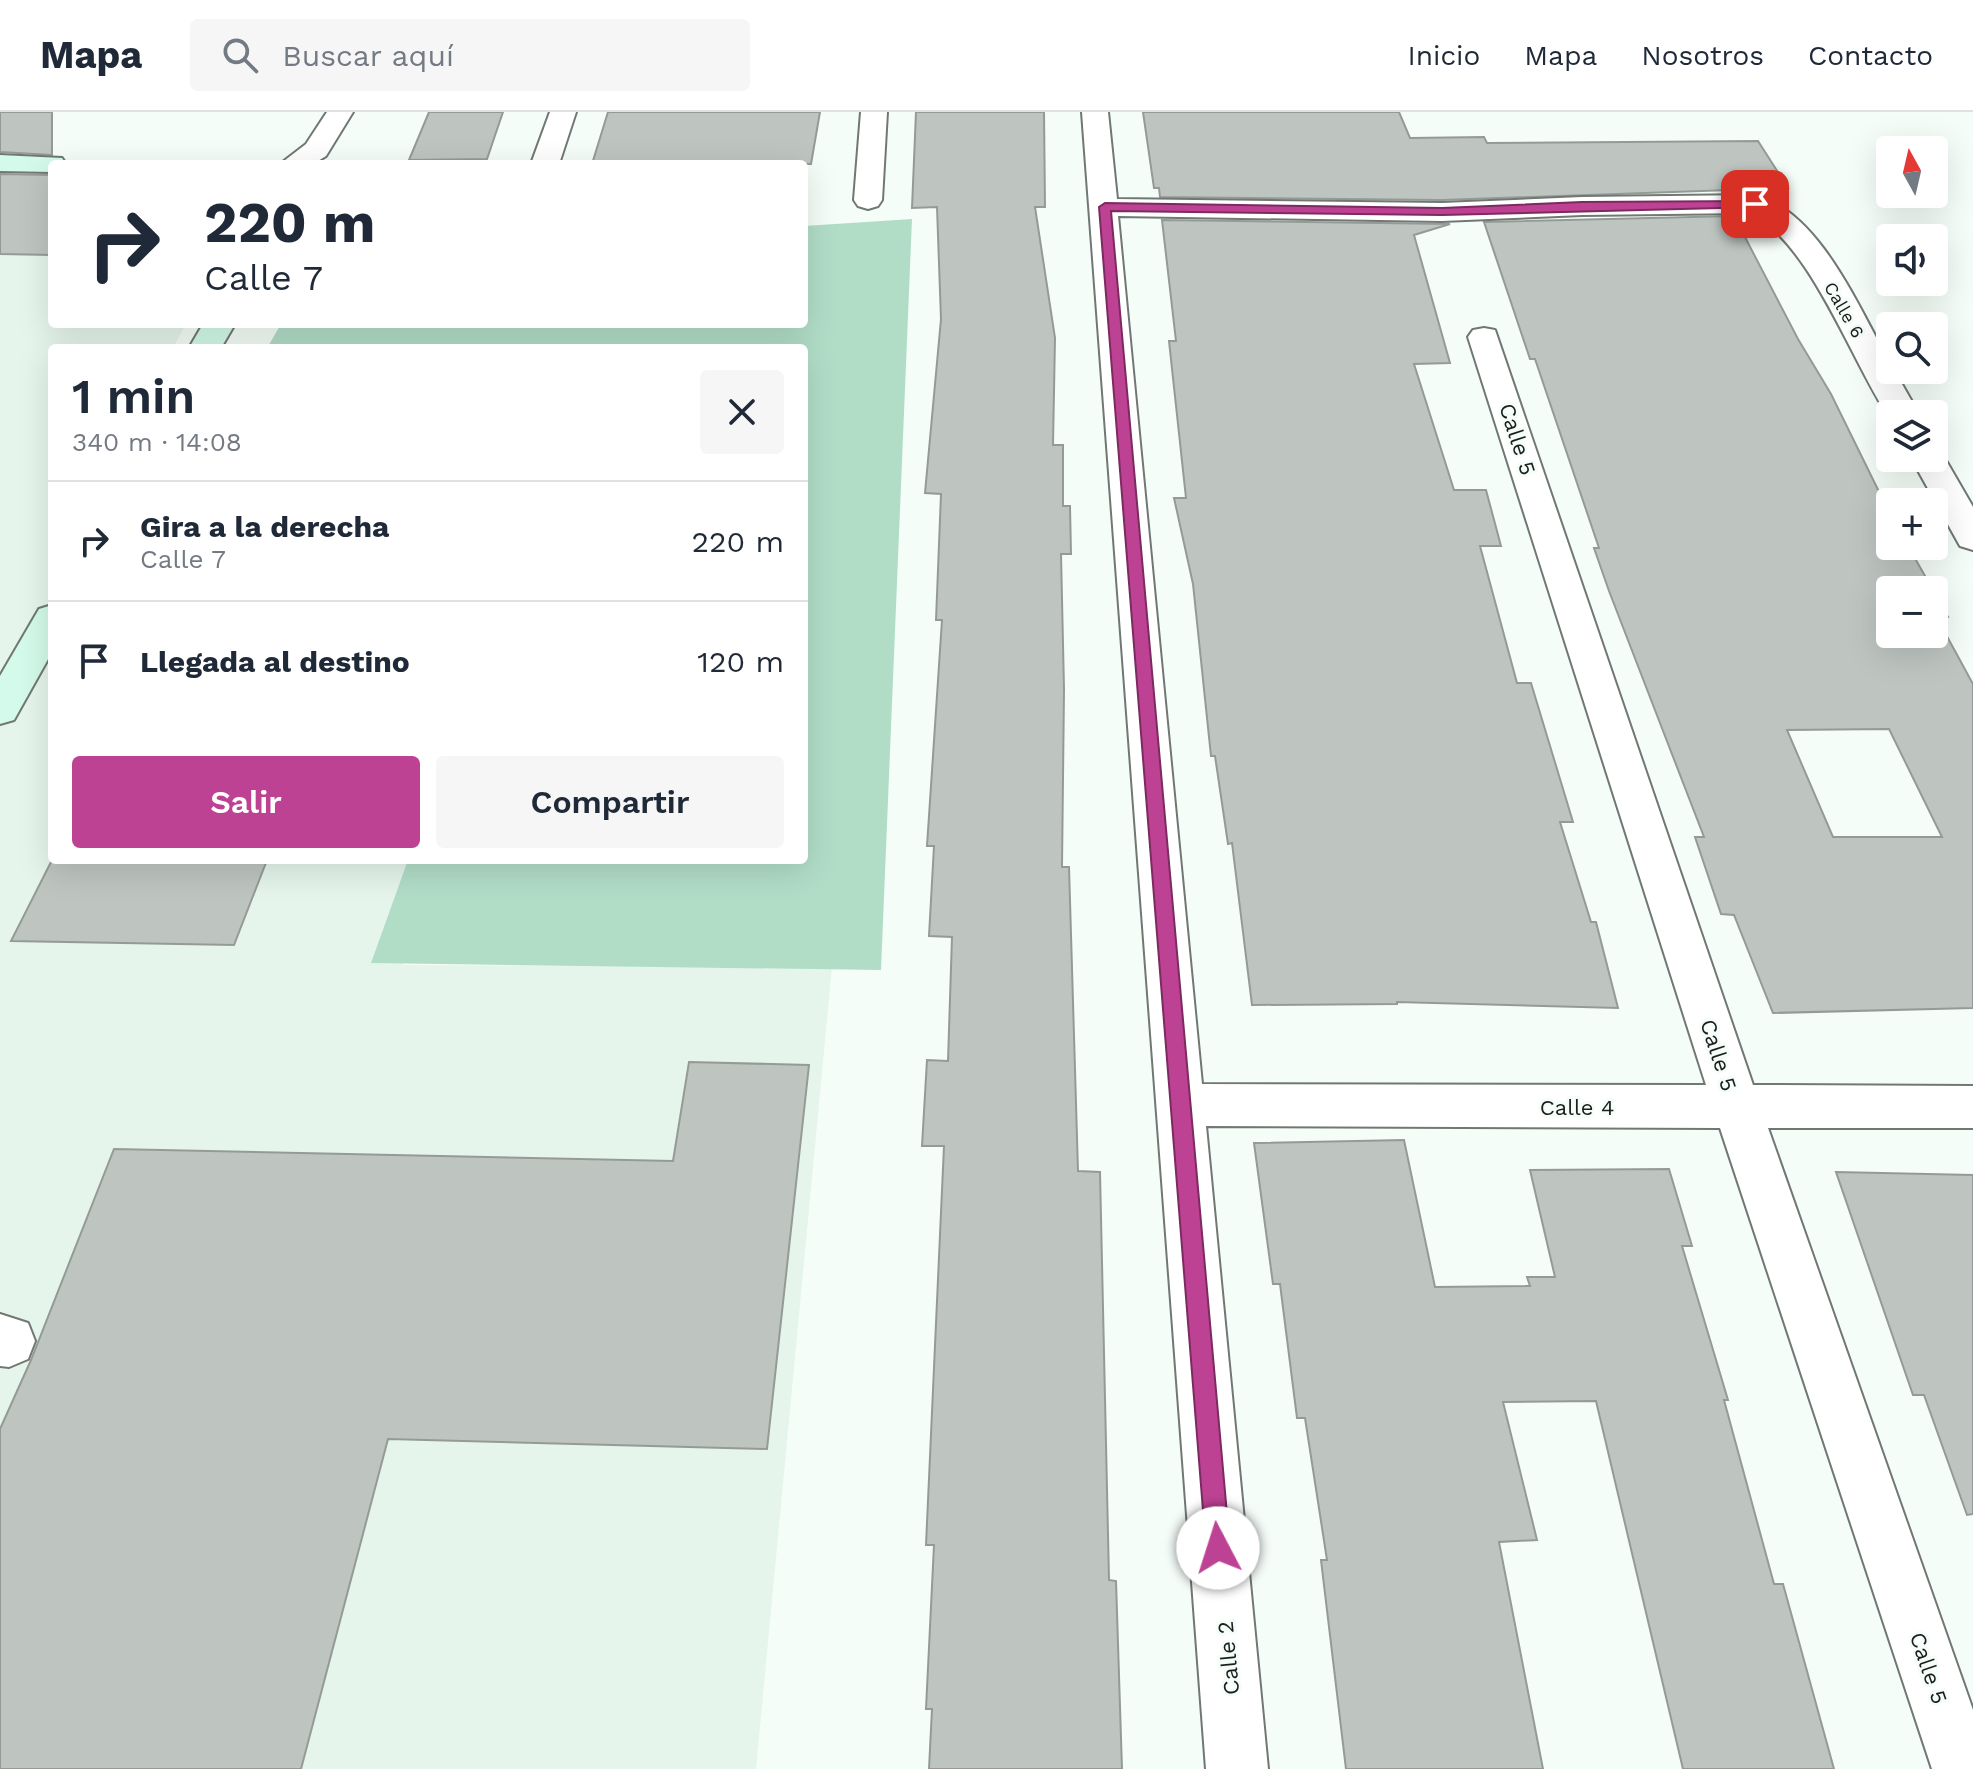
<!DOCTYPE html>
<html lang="es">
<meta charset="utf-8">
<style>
:root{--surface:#fff;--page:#f6f6f7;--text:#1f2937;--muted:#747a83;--line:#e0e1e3;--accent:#be4293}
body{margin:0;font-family:"Work Sans",sans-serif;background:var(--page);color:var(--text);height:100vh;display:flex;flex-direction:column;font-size:30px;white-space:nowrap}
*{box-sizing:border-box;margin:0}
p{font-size:26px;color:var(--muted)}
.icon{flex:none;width:44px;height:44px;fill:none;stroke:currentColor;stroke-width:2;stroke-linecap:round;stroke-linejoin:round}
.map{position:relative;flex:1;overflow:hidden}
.drawer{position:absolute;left:48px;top:232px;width:760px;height:520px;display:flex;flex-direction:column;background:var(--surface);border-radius:8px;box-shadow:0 8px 32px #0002}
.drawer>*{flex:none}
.banner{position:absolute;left:48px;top:48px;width:760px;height:168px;border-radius:8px;box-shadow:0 8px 32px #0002;background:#fff;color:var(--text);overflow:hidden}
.needle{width:52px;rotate:352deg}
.buttons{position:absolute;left:1876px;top:24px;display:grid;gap:16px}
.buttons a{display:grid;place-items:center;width:72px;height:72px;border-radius:8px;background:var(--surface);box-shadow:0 8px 32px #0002;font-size:40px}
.pin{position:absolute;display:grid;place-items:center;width:68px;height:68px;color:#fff;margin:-34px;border-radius:16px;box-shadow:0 4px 12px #0006}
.me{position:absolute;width:88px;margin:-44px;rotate:355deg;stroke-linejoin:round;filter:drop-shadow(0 0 6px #0008)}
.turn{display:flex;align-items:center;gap:28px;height:168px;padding:0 24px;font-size:36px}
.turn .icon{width:104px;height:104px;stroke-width:2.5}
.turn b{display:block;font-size:56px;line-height:68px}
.round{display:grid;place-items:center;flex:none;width:84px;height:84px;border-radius:8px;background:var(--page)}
.summary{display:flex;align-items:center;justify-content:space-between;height:136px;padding:0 24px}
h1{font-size:48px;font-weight:600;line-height:60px}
.primary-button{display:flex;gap:16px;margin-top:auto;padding:16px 24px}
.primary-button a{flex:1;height:92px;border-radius:8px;background:var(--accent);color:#fff;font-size:32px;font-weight:600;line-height:92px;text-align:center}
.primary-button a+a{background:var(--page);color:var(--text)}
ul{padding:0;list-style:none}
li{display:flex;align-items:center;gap:24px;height:120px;padding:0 24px;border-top:2px solid var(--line)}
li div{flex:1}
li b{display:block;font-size:30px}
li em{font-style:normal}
header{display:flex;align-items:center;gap:48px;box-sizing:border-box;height:112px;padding:0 40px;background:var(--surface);border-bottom:2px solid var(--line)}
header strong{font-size:38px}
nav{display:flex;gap:44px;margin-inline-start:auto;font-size:28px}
.search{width:560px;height:72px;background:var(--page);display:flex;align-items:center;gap:20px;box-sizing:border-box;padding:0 28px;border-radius:8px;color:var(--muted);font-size:30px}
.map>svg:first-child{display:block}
.built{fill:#e5f5ec}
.green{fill:#b1ddc7}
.building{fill:#bec5c1;stroke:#949b97;stroke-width:2;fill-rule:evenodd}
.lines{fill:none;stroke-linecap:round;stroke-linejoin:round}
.street-casing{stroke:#717874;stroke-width:4}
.secondary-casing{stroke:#717874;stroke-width:4}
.street{fill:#fff;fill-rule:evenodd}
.secondary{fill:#d3faea;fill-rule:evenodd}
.route{fill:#be4293;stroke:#7c2b60;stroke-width:2}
.labels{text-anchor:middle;stroke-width:6;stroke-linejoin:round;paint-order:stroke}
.far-street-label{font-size:18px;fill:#1b1e1c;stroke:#f5fdf9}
.street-label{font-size:22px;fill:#1b1e1c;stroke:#f5fdf9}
</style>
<header>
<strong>Mapa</strong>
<div class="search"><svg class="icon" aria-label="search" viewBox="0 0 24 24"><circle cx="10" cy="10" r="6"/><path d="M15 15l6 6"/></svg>Buscar aquí</div>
<nav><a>Inicio</a><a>Mapa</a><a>Nosotros</a><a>Contacto</a></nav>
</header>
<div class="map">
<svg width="1973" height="1657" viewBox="0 0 1973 1657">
<rect width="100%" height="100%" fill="#f5fdf9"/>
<polygon class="built" points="0,65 52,65 52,212 186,212 173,236 52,236 52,748 436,748 403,853 832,855 756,1657 0,1657"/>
<polygon class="green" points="912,107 881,858 371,851 408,748 804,748 804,236 267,236 281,212 804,212 804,114"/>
<g class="building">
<polygon points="0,0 52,0 52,43 0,40"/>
<polygon points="429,0 503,0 487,47 409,48"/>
<polygon points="608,0 820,0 811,52 592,52"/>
<polygon points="916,0 1044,0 1045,95 1035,95 1055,226 1053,333 1063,333 1063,394 1070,394 1071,442 1061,442 1064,577 1062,755 1069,755 1078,1059 1100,1060 1109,1468 1116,1469 1122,1657 929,1657 932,1597 926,1597 934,1433 926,1433 944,1034 922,1034 927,948 948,949 952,825 929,824 934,734 927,734 942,508 936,508 941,382 925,381 941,207 937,95 912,96"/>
<polygon points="1143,0 1399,0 1410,26 1484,25 1487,31 1758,29 1788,76 1442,88 1160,85 1159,76 1154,76"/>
<polygon points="0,62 52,63 52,143 0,142"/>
<path d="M1734,104l64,123 33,55 59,120v32h18l25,44h-43v44h44v-42l14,25 -11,1 36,66v324l-200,5 -39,-98 -13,-1 -26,-77h9l-95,-246 -15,-43h5l-64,-189h-5l-46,-137zM1889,617l53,108h-109l-46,-107z"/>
<polygon points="1162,108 1450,112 1414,123 1450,251 1414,252 1454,378 1486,378 1501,434 1480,434 1517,571 1531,571 1573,710 1560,710 1591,810 1596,810 1618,896 1397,890 1397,892 1252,893 1232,731 1228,732 1215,644 1211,644 1193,472 1174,386 1186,386 1169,229 1176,229"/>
<polygon points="52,748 267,748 234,833 11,829"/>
<polygon points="689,950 809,953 767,1337 388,1327 301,1657 0,1657 0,1317 31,1248 114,1037 673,1049"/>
<polygon points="1404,1028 1435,1175 1530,1174 1527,1165 1555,1165 1530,1058 1669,1057 1692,1134 1682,1134 1728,1288 1724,1288 1774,1472 1783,1472 1834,1657 1683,1657 1596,1289 1503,1290 1537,1428 1499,1430 1543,1657 1346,1657 1321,1448 1327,1448 1305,1306 1297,1306 1280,1172 1273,1172 1254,1031"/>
<polygon points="1836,1060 1973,1063 1973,1402 1967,1403 1924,1283 1913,1283"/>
</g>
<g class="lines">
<g class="street-casing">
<g id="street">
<polygon points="327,0 353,0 326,44 313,52 280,52 306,32"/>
<polygon points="550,0 576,0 559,52 531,52"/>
<polygon points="861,0 887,0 882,88 878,94 868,97 858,94 854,88"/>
<path d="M1082,0h26l9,87 325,4 140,-6 173,-2c65,17 104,114 135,168v7h4l25,44h-29v5c-39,-58 -79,-176 -140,-206l-168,2 -140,6 -324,-5 84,868 504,1 -238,-748 5,-7 11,-2 11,2 258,755 220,1v42h-205l205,582v59h-41l-212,-641 -514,-2 62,643h-62z"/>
<polygon points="1934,337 1940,338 1973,395 1973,438 1960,434 1911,346 1934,346"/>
<polygon points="0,1202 28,1211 35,1229 28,1247 9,1255 0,1254"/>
</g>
</g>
<g class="secondary-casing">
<g id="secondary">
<polygon points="0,43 62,46 66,52 52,52 52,60 0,59"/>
<polygon points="203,212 235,212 221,236 189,236"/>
<polygon points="52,493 52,540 14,608 0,612 0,564 39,497"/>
</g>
</g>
<use href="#street" class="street"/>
<use href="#secondary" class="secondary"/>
</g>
<polygon class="route" points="1755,89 1759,90 1759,95 1442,103 1111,99 1230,1436 1226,1444 1218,1448 1210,1444 1206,1436 1099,95 1105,91 1442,96 1582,90"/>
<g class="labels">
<g class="far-street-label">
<text transform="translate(1844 198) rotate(60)" y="6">Calle 6</text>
</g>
<g class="street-label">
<text transform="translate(1518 327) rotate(72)" y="8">Calle 5</text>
<text transform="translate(1719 943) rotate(72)" y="8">Calle 5</text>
<text x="1577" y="1003">Calle 4</text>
<text transform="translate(1228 1546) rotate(-95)" y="8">Calle 2</text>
<text transform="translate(1929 1556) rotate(71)" y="8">Calle 5</text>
</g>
</g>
</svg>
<div class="buttons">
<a><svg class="needle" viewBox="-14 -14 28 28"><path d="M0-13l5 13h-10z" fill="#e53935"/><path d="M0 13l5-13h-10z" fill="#747a83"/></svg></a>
<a><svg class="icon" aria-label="sound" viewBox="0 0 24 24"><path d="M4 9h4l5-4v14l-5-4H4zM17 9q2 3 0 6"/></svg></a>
<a><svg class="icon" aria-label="search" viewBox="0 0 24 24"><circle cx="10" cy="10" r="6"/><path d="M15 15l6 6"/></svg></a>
<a><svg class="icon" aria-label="layers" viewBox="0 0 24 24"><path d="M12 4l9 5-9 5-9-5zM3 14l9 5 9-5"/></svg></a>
<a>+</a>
<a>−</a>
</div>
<div class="pin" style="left:1755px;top:92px;background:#d93025"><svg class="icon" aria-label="arrive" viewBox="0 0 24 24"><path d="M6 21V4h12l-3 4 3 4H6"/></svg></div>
<svg class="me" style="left:1218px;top:1436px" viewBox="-20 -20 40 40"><circle r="19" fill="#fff"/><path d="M0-13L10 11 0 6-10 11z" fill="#be4293"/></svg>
<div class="banner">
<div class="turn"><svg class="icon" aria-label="right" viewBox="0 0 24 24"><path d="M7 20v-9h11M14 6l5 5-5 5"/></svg><div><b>220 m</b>Calle 7</div></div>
</div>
<section class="drawer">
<div class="summary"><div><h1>1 min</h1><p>340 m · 14:08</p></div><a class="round"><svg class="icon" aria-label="close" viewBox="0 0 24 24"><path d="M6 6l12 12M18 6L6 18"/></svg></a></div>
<ul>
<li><svg class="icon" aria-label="right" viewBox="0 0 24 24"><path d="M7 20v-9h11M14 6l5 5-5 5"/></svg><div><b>Gira a la derecha</b><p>Calle 7</p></div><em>220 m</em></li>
<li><svg class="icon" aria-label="arrive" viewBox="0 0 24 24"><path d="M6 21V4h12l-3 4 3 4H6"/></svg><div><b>Llegada al destino</b></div><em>120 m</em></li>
</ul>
<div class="primary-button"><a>Salir</a><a>Compartir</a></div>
</section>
</div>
